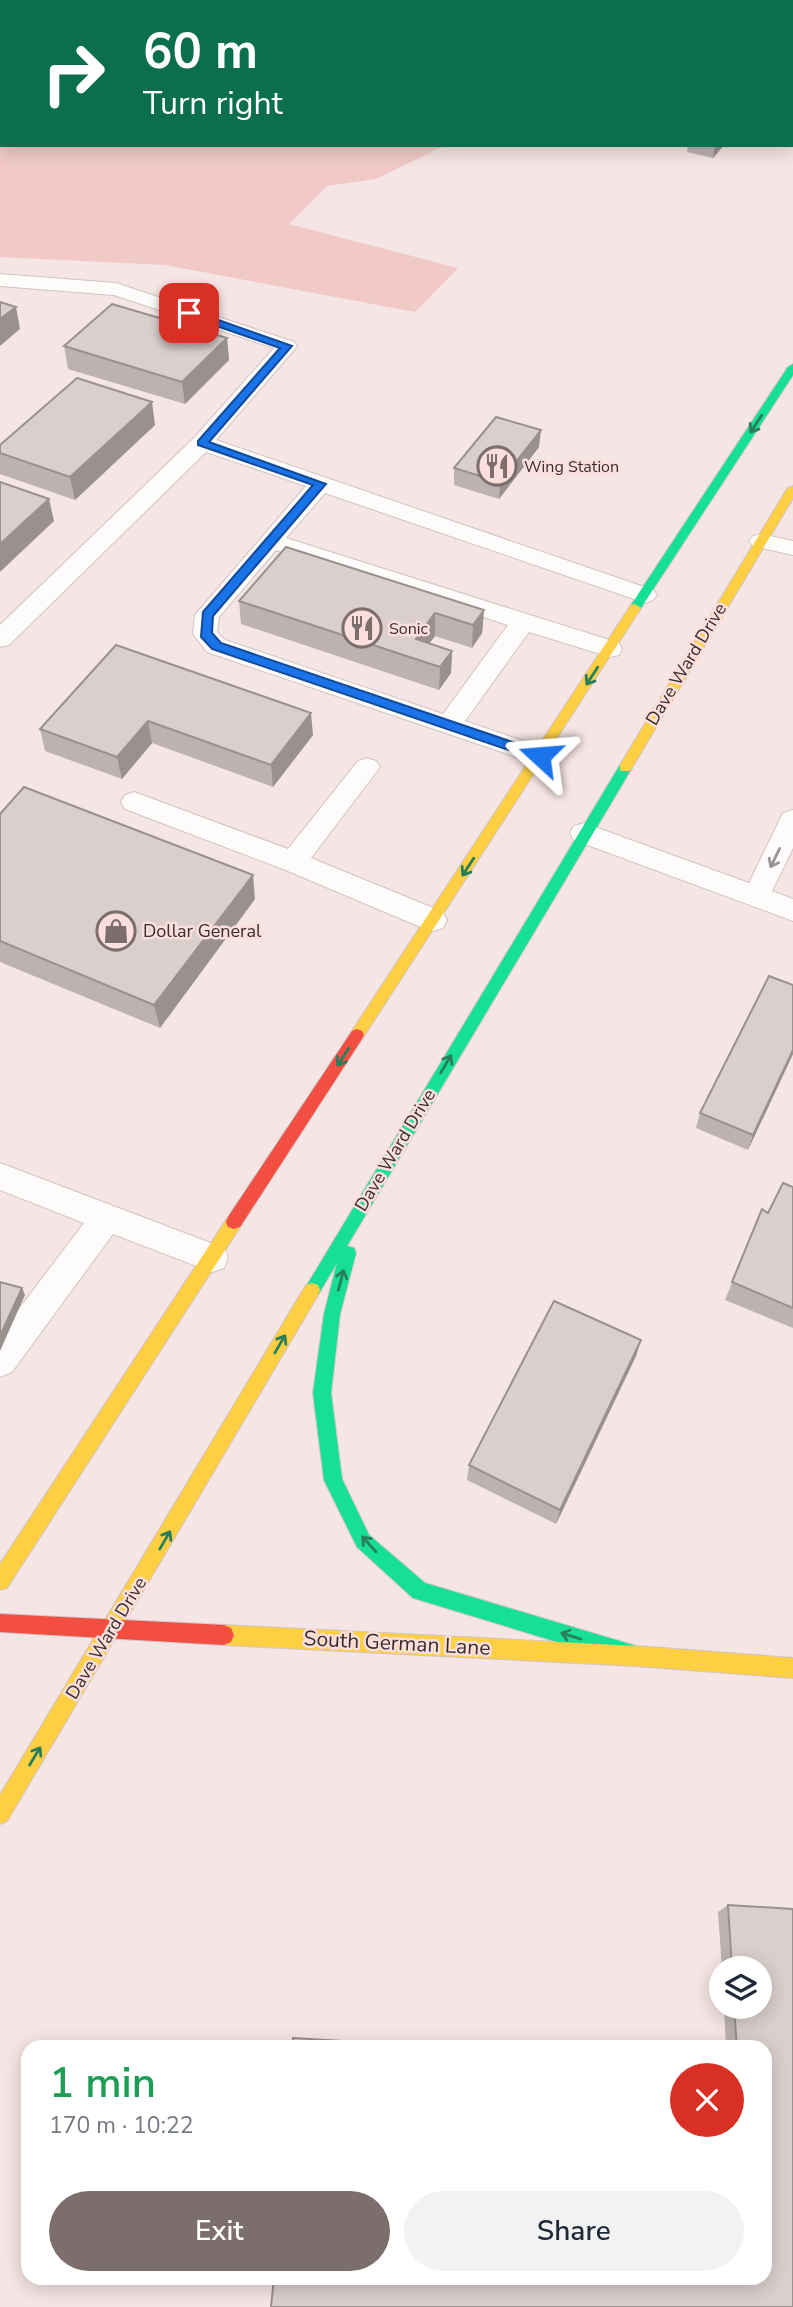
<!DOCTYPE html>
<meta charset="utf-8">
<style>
:root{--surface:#fff;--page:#f2f2f3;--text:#1f2937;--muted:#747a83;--accent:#7b6e6d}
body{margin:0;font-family:"Nunito Sans",sans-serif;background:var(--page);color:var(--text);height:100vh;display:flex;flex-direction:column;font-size:26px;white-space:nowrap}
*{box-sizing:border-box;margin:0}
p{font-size:23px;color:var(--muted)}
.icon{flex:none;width:38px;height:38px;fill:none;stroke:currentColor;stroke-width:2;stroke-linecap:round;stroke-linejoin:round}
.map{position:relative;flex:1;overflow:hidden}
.details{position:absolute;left:21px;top:2040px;width:751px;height:245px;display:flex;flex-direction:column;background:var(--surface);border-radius:21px;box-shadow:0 4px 18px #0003}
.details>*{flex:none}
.banner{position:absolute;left:0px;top:0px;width:794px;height:147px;box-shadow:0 4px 18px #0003;background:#0b6e4f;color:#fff;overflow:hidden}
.buttons{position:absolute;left:709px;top:1956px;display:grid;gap:14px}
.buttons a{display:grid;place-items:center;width:63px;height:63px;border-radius:50%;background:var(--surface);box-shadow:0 4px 18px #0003;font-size:35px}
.pin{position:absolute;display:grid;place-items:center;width:60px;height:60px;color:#fff;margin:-30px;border-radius:14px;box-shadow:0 4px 10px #0006}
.me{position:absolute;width:77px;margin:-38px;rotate:289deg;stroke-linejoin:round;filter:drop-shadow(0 0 5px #0008)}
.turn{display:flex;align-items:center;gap:24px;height:147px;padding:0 28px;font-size:32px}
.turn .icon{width:91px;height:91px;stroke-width:2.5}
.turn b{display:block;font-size:49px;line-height:60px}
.round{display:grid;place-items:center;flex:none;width:74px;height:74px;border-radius:37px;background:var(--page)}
.overview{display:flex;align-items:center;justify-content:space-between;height:119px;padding:0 28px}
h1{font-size:42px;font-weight:600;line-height:52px;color:#1e9e55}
.action{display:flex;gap:14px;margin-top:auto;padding:14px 28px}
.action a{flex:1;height:80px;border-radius:42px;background:var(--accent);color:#fff;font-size:28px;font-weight:600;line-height:80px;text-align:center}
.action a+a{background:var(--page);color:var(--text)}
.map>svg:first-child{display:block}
.green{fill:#f1cac7}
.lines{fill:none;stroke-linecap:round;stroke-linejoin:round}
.lane-casing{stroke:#d1c4c4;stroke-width:2}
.fast-casing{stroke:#d1c4c4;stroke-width:2}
.slow-casing{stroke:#d1c4c4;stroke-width:2}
.jam-casing{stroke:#d1c4c4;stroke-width:2}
.lane{fill:#fefbfb;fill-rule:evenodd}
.fast{fill:#16e098;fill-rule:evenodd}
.slow{fill:#ffcf43;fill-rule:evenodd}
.jam{fill:#f24e42;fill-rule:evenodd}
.wall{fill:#bcb2b1}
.shaded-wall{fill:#999190}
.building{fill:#dbcfce;stroke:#999190;stroke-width:2}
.oneway{stroke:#297e5d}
.oneway2{stroke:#9c9494}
.route{fill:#1a73e8;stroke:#114b97;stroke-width:2}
.labels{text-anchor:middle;stroke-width:5;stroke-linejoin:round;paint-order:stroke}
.far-poi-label{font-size:16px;fill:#392e2d;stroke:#fcdfdd;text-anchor:start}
.street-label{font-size:18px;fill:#392e2d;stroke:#fcdfdd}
.poi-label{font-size:18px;fill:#392e2d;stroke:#fcdfdd;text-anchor:start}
.near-street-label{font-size:21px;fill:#392e2d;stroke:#fcdfdd}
</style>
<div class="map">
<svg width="793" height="2307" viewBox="0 0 793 2307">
<rect width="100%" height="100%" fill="#f5e5e4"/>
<polygon class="green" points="0,0 608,0 2,2 2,145 446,145 376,179 327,186 289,224 458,268 415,312 165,265 0,257"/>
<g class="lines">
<g class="lane-casing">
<g id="lane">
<path d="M0,274l116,9 178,59 3,4 -3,4 -78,90 437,150 4,5 -4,5 -8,3 -8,-3 -312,-107 -39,45 333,105 3,6 -3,6 -9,2 -81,-25 -64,89 84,29 4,6 -4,6 -9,3 -9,-3 -324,-110 -14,-18 2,-19 111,-129 -100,-34 -197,193 -9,2v-22l194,-187 80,-90 -160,-53 -114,-9zM276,550l232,75 -65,89 -218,-74 -8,-8 2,-15z"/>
<polygon points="761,534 793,541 793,555 753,546 749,541 753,536"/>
<polygon points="367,758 376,761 380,767 311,858 443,912 447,920 443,928 433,931 423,928 283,869 125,809 121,802 125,795 134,792 288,849 358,761"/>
<polygon points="793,810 793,848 772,891 793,899 793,921 574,840 570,833 574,826 584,823 749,883 783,813"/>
<polygon points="0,1163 224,1248 228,1258 224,1268 212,1272 113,1234 12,1372 0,1377 0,1334 84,1223 0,1190"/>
</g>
</g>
<g class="fast-casing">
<g id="fast">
<polygon points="793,364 793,375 639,611 631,611 631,605 788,367"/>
<polygon points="625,763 632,768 347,1246 354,1248 356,1253 340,1314 331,1393 342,1479 369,1535 425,1583 636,1646 643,1649 646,1656 643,1663 636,1666 413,1598 357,1547 324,1480 313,1393 324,1314 337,1263 318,1295 312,1297 306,1295 304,1290 620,765"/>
</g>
</g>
<g class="slow-casing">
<g id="slow">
<polygon points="793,486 793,498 630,771 620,771 620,765 787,489"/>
<polygon points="635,604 641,608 362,1039 352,1039 350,1035 352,1031 631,605"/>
<polygon points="234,1215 240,1217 242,1222 240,1227 7,1588 0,1590 0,1564 228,1217"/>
<polygon points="312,1283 318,1285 320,1290 318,1295 7,1821 0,1824 0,1795 306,1285"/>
<polygon points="224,1625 636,1646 793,1658 793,1678 636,1666 224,1645 217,1642 214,1635 217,1628"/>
</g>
</g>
<g class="jam-casing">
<g id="jam">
<polygon points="357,1029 362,1031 364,1035 362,1039 240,1227 234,1229 228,1227 226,1222 228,1217 352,1031"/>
<polygon points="0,1614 224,1625 231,1628 234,1635 231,1642 224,1645 0,1632"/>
</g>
</g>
<use href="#lane" class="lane"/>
<use href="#fast" class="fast"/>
<use href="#slow" class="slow"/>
<use href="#jam" class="jam"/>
</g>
<g class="wall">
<polygon points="688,145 724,145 713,158 687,152"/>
<polygon points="227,338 229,360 185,404 68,369 64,346"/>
<polygon points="155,425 75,500 0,474 0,445"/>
<polygon points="539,447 499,499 454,485 454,468"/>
<polygon points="239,601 484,610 482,633 472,648 435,636 429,643 452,651 451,673 439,690 241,624"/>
<polygon points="116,645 313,735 273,787 152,743 122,779 45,751 40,729"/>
<polygon points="0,814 255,899 160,1028 0,962"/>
<polygon points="793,1054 748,1150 696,1128 700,1113"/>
<polygon points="793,1187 793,1328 725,1300 762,1209 768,1213"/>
<polygon points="641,1340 636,1356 556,1524 467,1480 469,1465"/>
<polygon points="728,1905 793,1909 793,2307 271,2307 274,2278 765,2278 765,2048 726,2048 724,2007 760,2007 760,1969 722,1969 718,1912"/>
</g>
<g class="shaded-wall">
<polygon points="715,145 724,145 713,158"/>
<polygon points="16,307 20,329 0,346 0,319"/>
<polygon points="227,338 229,360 185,404 182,382"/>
<polygon points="152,402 155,425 75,500 70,477"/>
<polygon points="541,430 539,447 499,499 500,482"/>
<polygon points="49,499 54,521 0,572 0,544"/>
<polygon points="484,610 482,633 472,648 473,625"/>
<polygon points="435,613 435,636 417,660 416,639"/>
<polygon points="452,651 451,673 439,690 440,667"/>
<polygon points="311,713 313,735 273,787 271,765"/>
<polygon points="148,721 152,743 122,779 117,757"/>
<polygon points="253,875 255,899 160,1028 154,1005"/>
<polygon points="793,1050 793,1054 748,1150 753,1135"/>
<polygon points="22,1288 25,1295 0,1351 0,1336"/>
<polygon points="641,1340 636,1356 556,1524 560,1510"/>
</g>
<g class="building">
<polygon points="0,302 16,307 0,319"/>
<polygon points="112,304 227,338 182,382 64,346"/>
<polygon points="77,378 152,402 70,477 0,453 0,445"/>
<polygon points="496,417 541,430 500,482 454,468"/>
<polygon points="0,482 49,499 0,544"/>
<polygon points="286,547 484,610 473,625 435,613 416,639 452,651 440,667 239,601"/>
<polygon points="116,645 311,713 271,765 148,721 117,757 40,729"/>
<polygon points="24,787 253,875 154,1005 0,941 0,814"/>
<polygon points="769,976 793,985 793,1050 753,1135 700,1113"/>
<polygon points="783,1183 793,1187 793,1308 732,1282 762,1209 768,1213"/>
<polygon points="0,1282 22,1288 0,1336"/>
<polygon points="554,1301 641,1340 560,1510 469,1465"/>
<polygon points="728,1905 793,1909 793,2307 271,2307 274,2278 765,2278 765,2048 737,2048 734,2007 760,2007 760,1969 732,1969"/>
<polygon points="293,2038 457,2048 292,2048"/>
</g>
<defs><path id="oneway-shaft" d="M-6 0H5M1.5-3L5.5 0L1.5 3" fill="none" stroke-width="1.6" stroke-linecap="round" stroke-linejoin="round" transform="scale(1.75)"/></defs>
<g class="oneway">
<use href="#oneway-shaft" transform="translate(756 424) rotate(123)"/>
<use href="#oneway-shaft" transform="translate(592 676) rotate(123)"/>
<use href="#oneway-shaft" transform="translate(468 867) rotate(123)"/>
<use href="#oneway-shaft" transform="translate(343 1057) rotate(123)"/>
<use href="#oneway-shaft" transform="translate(446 1064) rotate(-59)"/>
<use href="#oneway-shaft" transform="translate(341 1280) rotate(-75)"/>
<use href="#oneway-shaft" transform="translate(280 1344) rotate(-60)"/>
<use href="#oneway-shaft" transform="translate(165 1540) rotate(-60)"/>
<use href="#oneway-shaft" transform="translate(369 1544) rotate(-132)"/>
<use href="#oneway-shaft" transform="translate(571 1636) rotate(-163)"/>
<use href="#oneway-shaft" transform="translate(35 1756) rotate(-59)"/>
</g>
<use class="oneway2" href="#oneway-shaft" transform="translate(775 858) rotate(116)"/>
<polygon class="route" points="185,311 193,311 292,346 209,442 326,484 213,616 212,633 221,643 545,753 545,759 535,759 212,649 201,637 203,612 313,485 198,445 198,441 280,348 185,315"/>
<defs>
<g id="restaurant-ring" transform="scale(2.0125)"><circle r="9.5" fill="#fcdfdd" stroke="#7b6e6d" stroke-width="1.5"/><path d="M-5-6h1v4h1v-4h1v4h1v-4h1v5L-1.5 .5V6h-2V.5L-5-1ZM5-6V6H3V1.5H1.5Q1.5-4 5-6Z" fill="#7b6e6d"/></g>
<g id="shop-ring" transform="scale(2.0125)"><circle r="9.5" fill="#fcdfdd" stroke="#7b6e6d" stroke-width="1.5"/><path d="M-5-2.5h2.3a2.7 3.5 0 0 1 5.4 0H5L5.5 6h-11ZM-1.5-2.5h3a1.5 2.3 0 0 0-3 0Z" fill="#7b6e6d"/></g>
</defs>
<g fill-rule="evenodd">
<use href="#restaurant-ring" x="497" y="466"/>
<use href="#restaurant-ring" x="362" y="628"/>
<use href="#shop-ring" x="116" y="931"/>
</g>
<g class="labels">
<g class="far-poi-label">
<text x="524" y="472">Wing Station</text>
<text x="389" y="634">Sonic</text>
</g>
<g class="street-label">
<text transform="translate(686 664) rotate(-59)" y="6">Dave Ward Drive</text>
<text transform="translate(395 1150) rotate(-59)" y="6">Dave Ward Drive</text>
<text transform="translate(106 1638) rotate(-59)" y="6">Dave Ward Drive</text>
</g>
<g class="poi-label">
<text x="143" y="937">Dollar General</text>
</g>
<g class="near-street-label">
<text transform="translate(397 1643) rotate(3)" y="7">South German Lane</text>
</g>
</g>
</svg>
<div class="buttons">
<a><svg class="icon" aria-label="layers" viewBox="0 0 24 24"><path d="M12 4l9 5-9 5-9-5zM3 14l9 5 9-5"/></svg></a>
</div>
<div class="pin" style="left:189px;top:313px;background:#d93025"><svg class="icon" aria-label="arrive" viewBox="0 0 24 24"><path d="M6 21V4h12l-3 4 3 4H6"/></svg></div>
<svg class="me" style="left:540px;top:756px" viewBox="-20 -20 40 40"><path d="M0-17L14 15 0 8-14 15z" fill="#1a73e8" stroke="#fff" stroke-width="4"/></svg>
<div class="banner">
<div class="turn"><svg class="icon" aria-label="right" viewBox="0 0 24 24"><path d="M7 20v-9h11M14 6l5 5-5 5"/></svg><div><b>60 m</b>Turn right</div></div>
</div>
<section class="details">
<div class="overview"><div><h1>1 min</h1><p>170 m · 10:22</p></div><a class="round" style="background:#d93025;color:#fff"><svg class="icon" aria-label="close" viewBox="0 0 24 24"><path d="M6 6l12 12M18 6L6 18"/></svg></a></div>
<div class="action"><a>Exit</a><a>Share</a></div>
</section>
</div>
